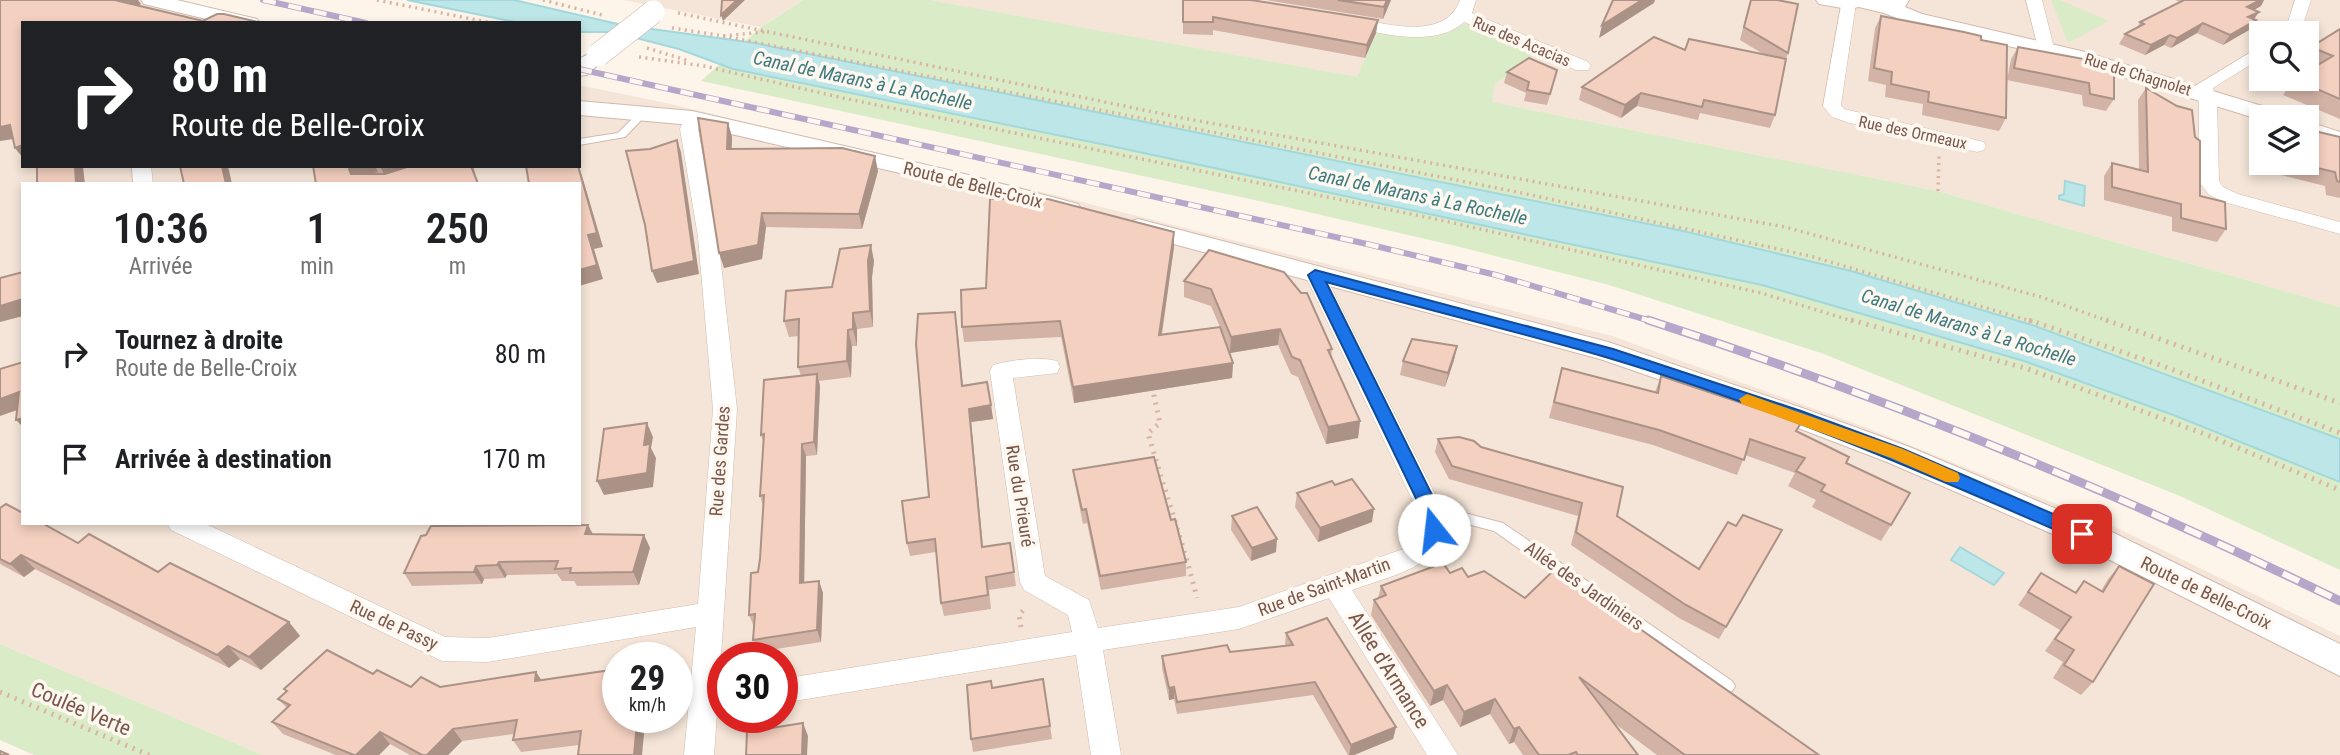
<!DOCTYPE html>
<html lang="fr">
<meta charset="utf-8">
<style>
:root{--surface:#fff;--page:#f6f6f6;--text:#202124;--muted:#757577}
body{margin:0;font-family:"Roboto Condensed",sans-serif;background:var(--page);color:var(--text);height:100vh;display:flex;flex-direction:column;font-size:26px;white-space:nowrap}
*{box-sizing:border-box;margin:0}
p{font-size:23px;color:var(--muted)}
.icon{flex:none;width:38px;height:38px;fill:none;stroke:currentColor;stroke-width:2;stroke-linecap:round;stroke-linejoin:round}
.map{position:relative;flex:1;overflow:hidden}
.side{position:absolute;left:21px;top:182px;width:560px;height:343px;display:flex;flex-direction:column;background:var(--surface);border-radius:0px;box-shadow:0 4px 10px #0003}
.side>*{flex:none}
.top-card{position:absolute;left:21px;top:21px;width:560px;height:147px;border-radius:0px;box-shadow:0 4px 10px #0003;background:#202124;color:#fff;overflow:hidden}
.buttons{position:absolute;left:2249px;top:21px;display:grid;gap:14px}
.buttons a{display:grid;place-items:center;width:70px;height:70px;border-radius:0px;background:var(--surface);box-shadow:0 4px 10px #0003;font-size:35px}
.speed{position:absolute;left:602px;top:642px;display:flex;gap:14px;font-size:35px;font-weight:700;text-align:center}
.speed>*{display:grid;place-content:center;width:91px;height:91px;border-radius:50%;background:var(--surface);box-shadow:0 4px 10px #0003;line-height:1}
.speed small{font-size:18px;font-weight:400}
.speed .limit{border:10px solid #d22;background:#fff;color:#111}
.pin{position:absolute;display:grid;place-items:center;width:60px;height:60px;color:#fff;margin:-30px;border-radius:14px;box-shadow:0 4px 10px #0006}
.me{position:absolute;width:77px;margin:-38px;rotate:344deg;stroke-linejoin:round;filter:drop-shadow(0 0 5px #0008)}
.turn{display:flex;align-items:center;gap:24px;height:147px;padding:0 35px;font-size:32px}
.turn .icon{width:91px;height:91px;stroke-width:2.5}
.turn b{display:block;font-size:49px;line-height:60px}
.eta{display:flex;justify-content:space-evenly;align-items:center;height:119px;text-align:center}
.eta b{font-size:42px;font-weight:600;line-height:49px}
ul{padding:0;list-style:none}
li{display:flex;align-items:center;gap:21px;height:105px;padding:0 35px}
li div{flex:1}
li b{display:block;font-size:26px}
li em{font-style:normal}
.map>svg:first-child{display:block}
.residential{fill:#f5e5d8;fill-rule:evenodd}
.green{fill:#daecc7}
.water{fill:#bde6e9;stroke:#a2d8db;stroke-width:2}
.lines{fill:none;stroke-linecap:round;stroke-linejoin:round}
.service-casing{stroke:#d1baae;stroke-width:2}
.minor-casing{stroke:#d1baae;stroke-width:1}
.tertiary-casing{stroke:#d1baae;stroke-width:2}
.path-far1{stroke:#dab3a2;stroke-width:3.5;stroke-dasharray:2 4.5;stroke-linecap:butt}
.path{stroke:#dab3a2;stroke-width:5;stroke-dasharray:2 6;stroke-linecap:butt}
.service{fill:#fff;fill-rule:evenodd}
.minor{fill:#fff;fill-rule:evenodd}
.tertiary{fill:#fff;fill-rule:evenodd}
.rail-far1-casing{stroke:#b6a6c9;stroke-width:6}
.rail-casing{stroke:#b6a6c9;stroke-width:9}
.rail-far1{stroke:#fff8f1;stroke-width:4.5;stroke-dasharray:13;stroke-linecap:butt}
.rail{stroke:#fff8f1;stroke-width:6;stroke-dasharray:18;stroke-linecap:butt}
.tertiary-bridge-casing{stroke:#d1baae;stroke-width:24;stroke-linecap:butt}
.tertiary-bridge{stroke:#fff;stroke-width:23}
.wall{fill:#d2b3a5}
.shaded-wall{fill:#ab9286}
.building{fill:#f4d0c0;stroke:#ab9286;stroke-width:2}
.route{fill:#1a73e8;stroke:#114b97;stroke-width:2}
.slow{fill:#f59e0b}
.labels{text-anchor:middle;stroke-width:7;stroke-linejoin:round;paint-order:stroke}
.far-street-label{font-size:16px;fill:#7a574b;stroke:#fff8f1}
.street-label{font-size:18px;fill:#7a574b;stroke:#fff8f1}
.water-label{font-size:19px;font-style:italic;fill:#3d7b7f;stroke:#fff8f1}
.near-street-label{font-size:21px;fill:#7a574b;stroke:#fff8f1}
</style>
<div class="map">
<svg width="2340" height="755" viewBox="0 0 2340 755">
<rect width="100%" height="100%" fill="#fdf4ea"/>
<g class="residential">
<path d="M0,0h162l111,23h-250v143h556v-81l87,18 392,93 554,140 250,90 257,103 221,107v119h-2077l-263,-111zM23,184h556v339h-556zM618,658h59v60h-59zM723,658h59v60h-59z"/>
<polygon points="624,0 803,0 760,27"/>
<path d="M930,0h1410v307l-402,-116 -447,-89zM2261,33h45v46h-45zM2261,117h45v46h-45z"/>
</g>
<g class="green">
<path d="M803,0h127l427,77 20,-44c34,6 60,8 90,-10l71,30 -43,31 -3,18 446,89 402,116v263l-160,-74 -359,-143 -212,-68 -153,-39 -174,-40 -581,-125 60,-54z"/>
<polygon points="2051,0 2060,0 2109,21 2068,43"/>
<polygon points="0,644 263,755 34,755 0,740"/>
</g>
<g class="water">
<polygon points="407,0 514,0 622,25 755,43 1683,231 1851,271 2032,325 2340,439 2340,482 2176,416 2024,361 1762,285 1111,146 733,69 679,49 613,32 579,32 579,23 520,23"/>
<polygon points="2065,181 2085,186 2084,206 2059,199 2059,196 2064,194"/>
<polygon points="1960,547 2004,573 1994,585 1951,560"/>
</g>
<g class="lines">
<g class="service-casing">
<g id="service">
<polygon points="642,111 647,114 625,137 579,145 579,139 618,133 639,112"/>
<polygon points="1430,504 1503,523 1732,681 1735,686 1732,691 1727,693 1722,691 1494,531 1425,513 1423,509 1425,505"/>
</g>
</g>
<g class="minor-casing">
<g id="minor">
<path d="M1460,0h16l-4,13 116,49 3,4 -3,4h-12l-112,-48c-29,27 -88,11 -123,2l-2,-3 8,-5c34,7 98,27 113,-16z"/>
<polygon points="1842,0 1854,0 1856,3 1841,105 1844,109 1984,142 1986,146 1984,150 1977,152 1850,123 1832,117 1823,106"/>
<polygon points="2026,0 2042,0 2054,48 2052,52 2040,52 2038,48"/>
<polygon points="2295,0 2311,0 2301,31 2281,33 2286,28"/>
<polygon points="2261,46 2261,58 2213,88 2217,103 2219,181 2223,187 2238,194 2340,222 2340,234 2224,202 2209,195 2199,182 2199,103 2195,86"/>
<polygon points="692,113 701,118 698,129 718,237 737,409 719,688 723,687 723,713 717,713 714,755 684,755 696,627 488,662 442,661 171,530 167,523 204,523 445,637 488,638 698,604 713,409 698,237 680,129 686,114"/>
<polygon points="132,166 151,166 153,184 133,184"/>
<path d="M1315,268l7,2 3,5 122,243c0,49 -58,58 -95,72l106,165h-31l-98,-157 -90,31 -136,21 18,105h-30l-15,-100 -294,48v-24l290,-47 -4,-17 -44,-25 -4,-8 -30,-211 3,-6c18,-5 46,-9 64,-4l3,6 -3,6 -44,5 32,198 44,24 9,28 141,-21 167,-59 15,-18v-12l-116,-243 3,-5z"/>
</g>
</g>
<g class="tertiary-casing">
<g id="tertiary">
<polygon points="141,0 177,0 257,19 260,23 223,23 144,4"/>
<polygon points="1816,0 1909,0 1905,7 1922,14 2081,51 2282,112 2285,117 2261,117 2261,120 2068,60 1909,23 1884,13 1859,7 1848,9 1819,4"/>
<polygon points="598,49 605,51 608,55 587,75 579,76 579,59"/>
<polygon points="579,101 692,111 957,172 1078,204 1081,209 1078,214 1069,216 952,185 692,125 579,115"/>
<polygon points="2306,121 2340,132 2340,146 2306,136"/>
<polygon points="1138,219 1608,342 1805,409 1907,446 2116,534 2340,644 2340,676 2094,552 1887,462 1785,423 1600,359 1129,232 1126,227 1129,222"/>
</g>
</g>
<g class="path-far1">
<polyline points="377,0 492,23"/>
<polyline points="543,0 606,16"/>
<polyline points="678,13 1177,117 1785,227 2041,297 2111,322"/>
<polyline points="672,28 723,36 764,32"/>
<polyline points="723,36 1522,193 1810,256 2034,322"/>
<polyline points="647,48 689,61"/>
<polyline points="639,57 704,66 843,98 1445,221 1761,293 1856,322"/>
<polyline points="1938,191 1939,156"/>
</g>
<g class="path">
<polyline points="1851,320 2028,369 2207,435 2340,490"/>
<polyline points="2029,320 2163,366 2340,433"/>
<polyline points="2106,320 2340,403"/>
<path d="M1152,387l8,36 -12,10c16,56 35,109 49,165"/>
<polyline points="1021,627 1019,615 1025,608"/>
<polyline points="0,692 149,755"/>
</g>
<use href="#service" class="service"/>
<use href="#minor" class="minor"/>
<use href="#tertiary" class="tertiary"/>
<g class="rail-far1-casing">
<g id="rail-far1">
<polyline points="263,0 366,23"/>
<polyline points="579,69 1367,244 1496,275 1654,322"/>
</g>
</g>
<g class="rail-casing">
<path id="rail" d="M1648,320c238,77 467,171 692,281"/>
</g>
<use href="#rail-far1" class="rail-far1"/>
<use href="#rail" class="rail"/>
<g class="tertiary-bridge-casing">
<polyline id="tertiary-bridge" points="598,55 653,12"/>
</g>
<use href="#tertiary-bridge" class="tertiary-bridge"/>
</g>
<g class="wall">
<polygon points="1183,0 1378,20 1376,33 1365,58 1213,30 1213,35 1183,34"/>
<polygon points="1266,0 1391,0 1383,19"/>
<polygon points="1750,0 1788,53 1786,59 1775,115 1770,128 1700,113 1698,120 1637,106 1621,118 1579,100 1582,87 1685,50 1763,54 1740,40"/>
<polygon points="2175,0 2264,0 2261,6 2254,10 2254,20 2256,20 2249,30 2223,45 2197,33 2171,48 2164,45 2145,55 2119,44 2125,34 2137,28 2140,22 2180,2"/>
<polygon points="1881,16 2006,118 1999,131 1922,115 1923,104 1885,97 1886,85 1868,81 1875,28"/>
<polygon points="2340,29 2340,119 2283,95 2294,79 2314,67 2306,64 2306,54 2311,47"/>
<polygon points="2018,47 2089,67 2114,99 2106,111 2083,106 2082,95 2007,80 2011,59"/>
<polygon points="1507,72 1554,81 1547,105 1524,101 1526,93 1504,83"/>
<polygon points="2146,88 2200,196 2226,229 2217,242 2172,231 2172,217 2104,200 2104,176 2112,163 2139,170 2138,100"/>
<polygon points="728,123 732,137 732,149 878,171 862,229 766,227 762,259 724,268"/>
<polygon points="2340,137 2340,198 2326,195 2325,186 2269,172 2268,163 2306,163"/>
<polygon points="313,166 473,166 479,184 316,184"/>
<polygon points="1174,247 1162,335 1220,327 1211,306 1184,297 1184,281 1209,250 1332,349 1331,358 1360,421 1358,438 1326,444 1298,377 1291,374 1278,345 1230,353 1224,338 1233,363 1232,378 1074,403 1061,337 964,342 962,327 986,288"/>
<polygon points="874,261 872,277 873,327 857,329 857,346 852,346 851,377 819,381 820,386 817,455 806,456 804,583 819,581 823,593 821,642 758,652 753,640 754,627 749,615 760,559 763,506 760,496 764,443 761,435 801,376 798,367 799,336 789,337 784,321 832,287"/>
<polygon points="955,312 963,386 987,382 993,419 971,422 983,547 1010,543 1016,586 989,590 991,609 944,616 941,603 936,552 910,556 907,543 929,497"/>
<polygon points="1457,346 1454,360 1445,387 1400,375 1403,361"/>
<polygon points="1562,368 1655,392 1661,376 1797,432 1846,463 1891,525 1881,541 1812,507 1816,500 1788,486 1795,473 1745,455 1737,475 1653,445 1549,418"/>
<polygon points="1438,439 1481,447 1617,516 1699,569 1775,543 1719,639 1679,618 1571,545 1578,516 1449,479 1435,452"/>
<polygon points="1073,470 1171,520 1186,562 1186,576 1101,590 1087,523 1083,524 1075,484"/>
<polygon points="1297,493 1372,522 1318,542 1295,507"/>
<polygon points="0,508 78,543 158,572 289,622 300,636 261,670 240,659 229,668 35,569 24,577 0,564"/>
<polygon points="1232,516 1276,552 1251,561 1231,530"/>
<polygon points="592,534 644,535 650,548 639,585 577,586 574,581 562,581 557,574 507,575 505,578 484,579 482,584 412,586 404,573"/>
<polygon points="2119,566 2093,682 2081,695 2053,678 2063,662 2045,651 2060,630 2018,605 2041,573 2075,592 2084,581 2101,591 2108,579"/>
<polygon points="1450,573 1468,577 1525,598 1819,755 1657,755 1614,723 1638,755 1523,755 1514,742 1509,744 1490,714 1460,727 1443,700 1430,706 1371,615 1374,600 1378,598 1381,586"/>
<polygon points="1286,633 1396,727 1393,739 1354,755 1348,755 1313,695 1177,714 1174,699 1169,700 1162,668 1162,656 1230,652 1285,646"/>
<polygon points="536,672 541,680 640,728 644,734 579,745 521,752 513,740 514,734 462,741 448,755 410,755 390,744 379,755 336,755 283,734 272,722 287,708 278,699 286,692 284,689 440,687"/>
<polygon points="1043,679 1052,739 973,752 971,739 992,688"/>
</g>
<g class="shaded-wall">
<polygon points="122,0 138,0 141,4 127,13 119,1"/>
<polygon points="737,0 745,0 723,21 721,15"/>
<polygon points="1387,0 1391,0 1383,19 1384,7"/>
<polygon points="1642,0 1655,0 1654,3 1599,38 1602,25"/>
<polygon points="2260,0 2264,0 2261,6 2241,17 2247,7"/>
<polygon points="2259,12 2252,22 2248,17"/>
<polygon points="1378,20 1376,33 1365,58 1367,45"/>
<polygon points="2256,20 2249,30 2223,45 2230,35"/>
<polygon points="2203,23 2197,33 2171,48 2177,38"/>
<polygon points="2170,35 2164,45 2145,55 2151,45"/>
<polygon points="1641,93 1637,106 1621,118 1625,105"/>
<polygon points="728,123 732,137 731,163 727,149"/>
<polygon points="10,125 20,138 0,141 0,127"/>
<polygon points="677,140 681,152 699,274 657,283 652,271"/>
<polygon points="23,145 23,158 15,148"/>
<polygon points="875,156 878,171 862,229 859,214"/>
<polygon points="75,166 87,166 83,167 85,184 76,184"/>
<polygon points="222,166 228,166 232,184 226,184"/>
<polygon points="351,166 375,166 378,172 358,177 356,184 349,169"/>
<polygon points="380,166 417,166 385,176"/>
<polygon points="578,166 579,166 603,247 594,249 603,279 579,286 579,270 588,235"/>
<polygon points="762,213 766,227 762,259 724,268 719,253"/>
<polygon points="1174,232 1174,247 1159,351 1159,335"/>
<polygon points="871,245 874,261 872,277 873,327 870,311 868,261"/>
<polygon points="23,299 23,316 0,322 0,328 0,306"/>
<polygon points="955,312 957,325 964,400 962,386"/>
<polygon points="853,313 857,329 857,346 853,329"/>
<polygon points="1280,329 1278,345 1230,353 1231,337"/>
<polygon points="848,330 852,346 851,377 847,361"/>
<polygon points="1457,346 1454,360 1445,387 1448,373"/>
<polygon points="1233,363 1232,378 1074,403 1073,387"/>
<polygon points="817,374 820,386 817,455 814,442"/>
<polygon points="19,392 23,408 0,416 0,399"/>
<polygon points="991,405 993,419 971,422 984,561 969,409"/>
<polygon points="23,418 23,427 16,420"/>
<polygon points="1360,421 1358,438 1326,444 1328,427"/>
<polygon points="647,423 653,437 651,448 656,458 653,487 604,495 597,481 644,445"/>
<polygon points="802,444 806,456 804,596 800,583"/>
<polygon points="1374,509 1372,522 1318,542 1320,528"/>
<polygon points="588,525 595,538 585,534"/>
<polygon points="644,535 650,548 639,585 633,572"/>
<polygon points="1277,539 1276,552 1251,561 1252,548"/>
<polygon points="21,555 35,569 24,577 10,564"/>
<polygon points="499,562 507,575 505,578 497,565"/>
<polygon points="476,566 484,579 482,584 474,572"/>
<polygon points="819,581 823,593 821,642 817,630"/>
<polygon points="289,622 300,636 261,670 249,657"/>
<polygon points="228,646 240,659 229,668 217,655"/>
<polygon points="536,672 544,684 535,681"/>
<polygon points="1447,685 1443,700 1430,706 1434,691"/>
<polygon points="1174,687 1174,699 1169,700 1169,688"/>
<polygon points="1495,699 1490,714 1460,727 1464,712"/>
<polygon points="633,718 641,718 640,728 644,734 642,755 634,755"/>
<polygon points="803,723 808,736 807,755 802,755"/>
<polygon points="1396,727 1393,739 1354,755 1349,755 1351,745"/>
<polygon points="1519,727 1514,742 1509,744 1514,729"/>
<polygon points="453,729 462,741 448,755 427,755"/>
<polygon points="380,732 390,744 379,755 356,755"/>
</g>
<g class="building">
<polygon points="0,0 122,0 119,1 203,21 217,14 224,14 262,23 23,23 23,145 15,148 10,125 0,127"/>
<polygon points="722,0 737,0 721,15"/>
<polygon points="1183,0 1251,0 1378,20 1367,45 1213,17 1213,22 1183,22"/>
<polygon points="1338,0 1387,0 1384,7"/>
<polygon points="1613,0 1642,0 1602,25"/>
<polygon points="1751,0 1777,0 1798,4 1788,53 1744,27"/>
<polygon points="2184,0 2260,0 2247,7 2259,12 2248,17 2256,20 2230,35 2203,23 2177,38 2170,35 2151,45 2125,34 2144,24 2140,22"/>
<polygon points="1881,16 1964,32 1981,36 1981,40 2007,45 2006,118 1928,102 1929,92 1891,84 1892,72 1874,68"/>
<polygon points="2340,29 2340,99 2294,79 2306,79 2306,72 2333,56 2311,47"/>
<polygon points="1654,37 1685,50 1689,39 1786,59 1775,115 1704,100 1702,107 1641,93 1625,105 1582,87"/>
<polygon points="2018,47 2089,60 2089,67 2114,72 2114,99 2090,94 2089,83 2014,68"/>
<polygon points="1529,58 1557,70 1550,94 1527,90 1529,82 1507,72"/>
<polygon points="2146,88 2177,106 2192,110 2195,137 2200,141 2200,196 2225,202 2226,229 2181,218 2181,204 2112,187 2112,163 2148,172"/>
<polygon points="698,118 728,123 727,149 842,148 875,156 859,214 762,213 758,245 719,253"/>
<polygon points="2306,129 2340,137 2340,182 2337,181 2335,172 2296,163 2306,163"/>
<polygon points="677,140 694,261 652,271 645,225 626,151 650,149"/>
<polygon points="37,166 75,166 76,184 37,184"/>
<polygon points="180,166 222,166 226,184 184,184"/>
<polygon points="313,166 351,166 349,169 351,174 385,174 410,166 471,166 478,184 316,184"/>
<polygon points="526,166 578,166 597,233 588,235 597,265 579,270 579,184 529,184"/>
<polygon points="990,199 1048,199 1174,232 1159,335 1220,327 1233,363 1073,387 1060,321 962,327 961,290 986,288"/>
<polygon points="871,245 868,261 870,311 853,313 853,329 848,330 847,361 798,367 799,319 784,321 786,291 832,287 840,249"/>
<polygon points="1209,250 1284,272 1301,293 1307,293 1332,349 1328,350 1360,421 1328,427 1300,360 1292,357 1280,329 1231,337 1211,289 1184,281"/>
<polygon points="23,272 23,299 0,306 0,278"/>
<polygon points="955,312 962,386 987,382 991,405 969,409 982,547 1010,543 1014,572 986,577 988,595 941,603 935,539 907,543 902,501 929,497 916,344 918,314"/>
<polygon points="1412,339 1457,346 1448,373 1403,361"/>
<polygon points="23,362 23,418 16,420 19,392 0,399 0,369"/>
<polygon points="1562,368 1658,393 1661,376 1801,423 1796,431 1849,457 1846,463 1910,493 1891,525 1821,491 1825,485 1796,471 1805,458 1750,439 1744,460 1659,430 1554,402"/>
<polygon points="817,374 814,442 802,444 800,583 819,581 817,630 753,640 755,614 749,615 751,573 758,572 760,559 764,495 760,496 764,434 761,435 764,380"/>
<polygon points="647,423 644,445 650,444 647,473 597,481 604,429"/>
<polygon points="1459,437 1474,441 1481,447 1623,487 1617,516 1699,569 1728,522 1736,526 1743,515 1782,530 1726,627 1686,605 1576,532 1582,503 1452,466 1438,439"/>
<polygon points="1154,457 1171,520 1175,519 1186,562 1100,576 1086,509 1082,510 1073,470"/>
<polygon points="1352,479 1374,509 1320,528 1297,493 1332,481 1335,485"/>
<polygon points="6,504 23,513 23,523 42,523 78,543 89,534 158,572 170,563 289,622 249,657 228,646 217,655 21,555 10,564 0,559 0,508"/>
<polygon points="1257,507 1277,539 1252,548 1232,516"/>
<polygon points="588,525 585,534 644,535 633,572 570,573 571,568 555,569 558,561 499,562 497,565 476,566 474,572 404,573 421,536 426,535 431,526"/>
<polygon points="1443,563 1450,573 1462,568 1468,577 1484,571 1525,598 1555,569 1819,755 1685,755 1579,677 1638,755 1578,755 1576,752 1568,755 1539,755 1519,727 1514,729 1495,699 1464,712 1447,685 1434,691 1374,600 1386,595 1381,586"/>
<polygon points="2119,566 2154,584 2093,682 2064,665 2074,650 2055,639 2071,617 2028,592 2041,573 2076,593 2084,581 2103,592"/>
<polygon points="1327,618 1396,727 1351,745 1315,682 1177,702 1174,687 1169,688 1162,656 1227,645 1230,652 1293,645 1286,633"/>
<polygon points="327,650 373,674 377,670 411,687 421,677 440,687 536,672 535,681 618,669 618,718 633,718 633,723 637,722 634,755 578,755 581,731 513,740 517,720 453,729 427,755 422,755 380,732 356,755 354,755 272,722 290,705 278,699 287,691 284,689"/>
<polygon points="1043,679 1050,726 971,739 967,685 991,681 992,688"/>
<polygon points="803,723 802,755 746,755 747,732"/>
<polygon points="0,751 9,755 0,755"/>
</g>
<path class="route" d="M1315,270l298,79 188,62 102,38 185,80 3,5 -3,5h-12c-155,-68 -311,-135 -474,-183 -91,-26 -184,-49 -276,-74l117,235 -3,18h-12l-3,-18 -117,-242z"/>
<polygon class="slow" points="1747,394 1903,449 1958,473 1960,478 1958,482 1946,482 1891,458 1742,404 1739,399"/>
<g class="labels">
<g class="far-street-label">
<text transform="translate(1522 41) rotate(23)" y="6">Rue des Acacias</text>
<text transform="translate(2138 74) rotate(17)" y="6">Rue de Chagnolet</text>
<text transform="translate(1913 132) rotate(12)" y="6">Rue des Ormeaux</text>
</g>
<g class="street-label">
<text transform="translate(973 185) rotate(14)" y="6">Route de Belle-Croix</text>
<text transform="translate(720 461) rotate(-86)" y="6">Rue des Gardes</text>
<text transform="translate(1020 496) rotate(81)" y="6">Rue du Prieuré</text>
<text transform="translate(1584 586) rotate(35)" y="6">Allée des Jardiniers</text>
<text transform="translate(1324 587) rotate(-20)" y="6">Rue de Saint-Martin</text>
<text transform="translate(2206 593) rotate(26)" y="6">Route de Belle-Croix</text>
<text transform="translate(394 625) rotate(25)" y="6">Rue de Passy</text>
</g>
<g class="water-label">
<text transform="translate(863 80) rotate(12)" y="7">Canal de Marans à La Rochelle</text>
<text transform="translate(1418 195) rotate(12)" y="7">Canal de Marans à La Rochelle</text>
<text transform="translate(1969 327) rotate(17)" y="7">Canal de Marans à La Rochelle</text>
</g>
<g class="near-street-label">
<text transform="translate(1389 670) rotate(58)" y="7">Allée d'Armance</text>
<text transform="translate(81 709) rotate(23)" y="7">Coulée Verte</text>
</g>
</g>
</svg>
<div class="buttons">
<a><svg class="icon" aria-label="search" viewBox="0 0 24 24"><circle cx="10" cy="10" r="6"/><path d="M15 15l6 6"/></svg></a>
<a><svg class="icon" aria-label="layers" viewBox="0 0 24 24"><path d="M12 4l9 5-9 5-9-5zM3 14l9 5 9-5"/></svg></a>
</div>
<div class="speed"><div>29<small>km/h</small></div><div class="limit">30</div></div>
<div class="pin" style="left:2082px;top:534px;background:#d93025"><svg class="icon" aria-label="arrive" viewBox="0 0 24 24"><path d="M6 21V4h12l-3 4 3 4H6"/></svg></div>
<svg class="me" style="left:1434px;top:530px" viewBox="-20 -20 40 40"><circle r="19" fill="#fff"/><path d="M0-13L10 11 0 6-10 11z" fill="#1a73e8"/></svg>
<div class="top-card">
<div class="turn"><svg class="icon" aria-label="right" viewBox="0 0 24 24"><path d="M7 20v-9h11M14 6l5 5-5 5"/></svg><div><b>80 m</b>Route de Belle-Croix</div></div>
</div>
<section class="side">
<div class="eta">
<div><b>10:36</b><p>Arrivée</p></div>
<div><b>1</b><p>min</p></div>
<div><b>250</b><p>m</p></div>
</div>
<ul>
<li><svg class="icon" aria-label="right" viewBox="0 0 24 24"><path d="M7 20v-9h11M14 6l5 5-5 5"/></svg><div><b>Tournez à droite</b><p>Route de Belle-Croix</p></div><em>80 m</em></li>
<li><svg class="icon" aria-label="arrive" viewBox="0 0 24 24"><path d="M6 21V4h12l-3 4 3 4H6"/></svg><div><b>Arrivée à destination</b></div><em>170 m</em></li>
</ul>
</section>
</div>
